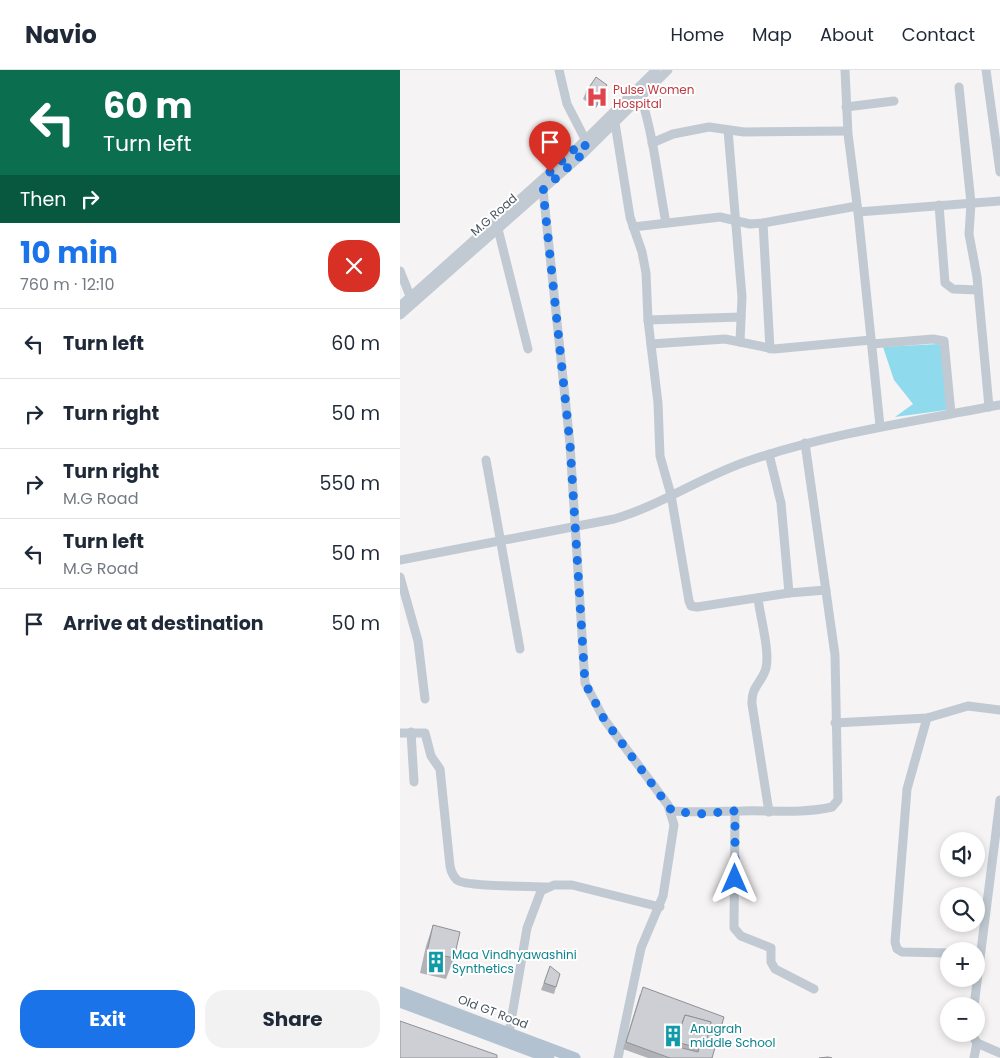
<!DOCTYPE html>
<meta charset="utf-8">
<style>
:root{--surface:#fff;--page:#f2f2f3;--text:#1f2937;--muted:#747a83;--line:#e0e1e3;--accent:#1a73e8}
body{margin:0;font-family:Poppins,sans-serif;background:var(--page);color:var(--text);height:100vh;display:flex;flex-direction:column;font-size:19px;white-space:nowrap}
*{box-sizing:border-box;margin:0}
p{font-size:16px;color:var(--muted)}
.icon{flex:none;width:28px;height:28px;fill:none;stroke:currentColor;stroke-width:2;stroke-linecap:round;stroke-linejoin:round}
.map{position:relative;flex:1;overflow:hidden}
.side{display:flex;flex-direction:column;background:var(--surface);width:400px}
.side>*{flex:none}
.guide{background:#0b6e4f;color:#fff;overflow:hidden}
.fabs{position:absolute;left:540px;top:762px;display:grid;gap:10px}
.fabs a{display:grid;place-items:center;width:45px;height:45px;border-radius:50%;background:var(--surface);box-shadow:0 2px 8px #0003;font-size:25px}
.pin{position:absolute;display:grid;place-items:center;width:42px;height:42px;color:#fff;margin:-51px -21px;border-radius:50% 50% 50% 0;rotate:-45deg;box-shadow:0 0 5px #0007}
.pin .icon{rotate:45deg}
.me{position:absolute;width:55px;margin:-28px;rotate:0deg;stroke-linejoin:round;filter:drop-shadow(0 0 4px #0008)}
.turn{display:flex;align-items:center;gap:18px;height:105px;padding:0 20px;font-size:22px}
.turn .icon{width:65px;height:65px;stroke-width:2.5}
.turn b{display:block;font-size:35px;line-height:42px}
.then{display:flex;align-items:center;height:48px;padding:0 20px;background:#0003;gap:10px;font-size:19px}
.round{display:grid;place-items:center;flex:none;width:52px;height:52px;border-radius:20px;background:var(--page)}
.head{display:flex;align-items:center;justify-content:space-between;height:85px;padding:0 20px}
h1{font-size:30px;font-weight:700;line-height:38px;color:var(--accent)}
.primary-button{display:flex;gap:10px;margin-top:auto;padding:10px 20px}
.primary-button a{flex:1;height:58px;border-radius:20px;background:var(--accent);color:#fff;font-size:20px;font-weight:700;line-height:58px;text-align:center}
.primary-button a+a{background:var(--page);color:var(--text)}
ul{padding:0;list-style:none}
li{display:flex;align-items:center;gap:15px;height:70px;padding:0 20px;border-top:1px solid var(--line)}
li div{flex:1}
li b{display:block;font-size:19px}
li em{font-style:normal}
header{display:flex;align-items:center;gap:30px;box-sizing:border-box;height:70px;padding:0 25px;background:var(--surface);border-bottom:1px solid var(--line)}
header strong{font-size:24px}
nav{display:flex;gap:28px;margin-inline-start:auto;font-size:18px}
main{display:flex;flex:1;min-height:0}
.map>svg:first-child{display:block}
.water{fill:#90daee}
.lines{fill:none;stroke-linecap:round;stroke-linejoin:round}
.minor{stroke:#c1cad2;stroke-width:9}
.major{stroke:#b3c2d1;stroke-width:11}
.wall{fill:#b0b2b7}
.shaded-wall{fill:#909195}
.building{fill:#cdcfd5;stroke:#909195;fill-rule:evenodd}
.route{stroke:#1a73e8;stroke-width:9;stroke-dasharray:0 16.2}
.labels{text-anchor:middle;stroke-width:4;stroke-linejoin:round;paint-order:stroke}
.health-label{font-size:12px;fill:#be3a42;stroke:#fff;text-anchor:start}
.street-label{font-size:12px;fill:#4a5661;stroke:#fff}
.culture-label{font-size:12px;fill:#0d838f;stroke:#fff;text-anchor:start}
</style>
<header>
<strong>Navio</strong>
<nav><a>Home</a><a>Map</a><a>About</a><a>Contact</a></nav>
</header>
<main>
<section class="side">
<div class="guide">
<div class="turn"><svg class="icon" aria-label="left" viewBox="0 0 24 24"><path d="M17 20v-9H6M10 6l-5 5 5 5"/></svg><div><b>60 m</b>Turn left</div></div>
<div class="then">Then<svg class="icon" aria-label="right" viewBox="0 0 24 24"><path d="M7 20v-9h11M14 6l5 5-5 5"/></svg></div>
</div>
<div class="head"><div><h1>10 min</h1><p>760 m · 12:10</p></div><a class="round" style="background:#d93025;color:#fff"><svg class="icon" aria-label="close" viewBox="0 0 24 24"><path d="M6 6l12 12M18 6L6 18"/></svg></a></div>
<ul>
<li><svg class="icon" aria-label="left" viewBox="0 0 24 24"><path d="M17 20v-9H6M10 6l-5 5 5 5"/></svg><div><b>Turn left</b></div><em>60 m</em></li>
<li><svg class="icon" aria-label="right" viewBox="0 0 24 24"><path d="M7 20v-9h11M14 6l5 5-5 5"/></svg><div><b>Turn right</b></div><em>50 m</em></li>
<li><svg class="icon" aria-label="right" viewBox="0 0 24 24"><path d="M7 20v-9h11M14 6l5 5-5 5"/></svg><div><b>Turn right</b><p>M.G Road</p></div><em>550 m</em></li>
<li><svg class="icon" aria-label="left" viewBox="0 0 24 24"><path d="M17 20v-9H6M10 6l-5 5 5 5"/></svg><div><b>Turn left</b><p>M.G Road</p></div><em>50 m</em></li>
<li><svg class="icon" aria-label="arrive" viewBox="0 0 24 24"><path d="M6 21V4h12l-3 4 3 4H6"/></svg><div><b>Arrive at destination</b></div><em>50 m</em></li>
</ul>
<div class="primary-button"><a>Exit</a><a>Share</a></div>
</section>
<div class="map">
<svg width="600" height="988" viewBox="0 0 600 988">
<rect width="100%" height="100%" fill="#f5f3f3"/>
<polygon class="water" points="538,274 544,277 548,338 546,340 495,347 513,334 494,310 483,277"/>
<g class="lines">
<g class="minor">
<polyline points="159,0 167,34 185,69"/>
<polyline points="445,0 448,64 458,142 480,356"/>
<polyline points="586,0 600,102"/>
<polyline points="559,17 571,133 569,164 577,207 589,337"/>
<path d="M241,27c13,41 17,84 25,126"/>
<polyline points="446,37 494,31"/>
<polyline points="215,53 230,147 242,182 246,203 248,250 258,333 260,386 271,425 289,531 291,536 297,537 389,523 426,520"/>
<polyline points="328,60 342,227 340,272"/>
<polyline points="252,73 273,64 309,57 344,62 447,61"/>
<polyline points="143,120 170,374 185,613 204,649 268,735 274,755 263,826 241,878 218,988"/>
<polyline points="539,135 545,213 553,219 578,220"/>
<polyline points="458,142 600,131"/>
<polyline points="363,153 370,279"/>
<polyline points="233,157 320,147 350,154 363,153 457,136"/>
<polyline points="98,159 128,279"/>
<polyline points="0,201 10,226"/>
<polyline points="0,236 176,79 256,0"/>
<polyline points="0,245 184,83 268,0"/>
<polyline points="248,250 341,247"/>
<polyline points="251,274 325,269 374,279 471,270"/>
<polyline points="472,274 533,269 544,271 551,343"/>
<polyline points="369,384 381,433 389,523"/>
<polyline points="86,390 120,579"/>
<path d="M0,490l214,-41c48,-14 90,-44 137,-59 81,-27 165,-39 249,-55"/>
<polyline points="0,507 18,571 25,629"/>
<path d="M358,528c2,19 12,52 8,70 -4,15 -15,18 -14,36l17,108"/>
<polyline points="527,648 507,719 495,872 497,879 502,882 549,883"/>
<polyline points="435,653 527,648 568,636 600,640"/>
<polyline points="11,662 14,712"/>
<path d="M0,663h25l6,23 9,13 10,97c1,5 3,10 7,14 9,7 75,6 90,7"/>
<path d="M271,741c25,2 47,0 71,0 30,-1 59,3 90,-4l6,-7 -3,-145 -30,-212"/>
<polyline points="335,741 334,858 341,866 371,878 371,892 375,899 414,919"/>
<polyline points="574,936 600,730"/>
<polyline points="109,963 127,858 141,821 154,815 172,815 260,837"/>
<polyline points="572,964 577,973 600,983"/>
<polyline points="574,988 577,973"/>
</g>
<g class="major">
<polyline points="0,922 175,988"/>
<polyline points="0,932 149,988"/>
</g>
</g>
<g class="wall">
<polygon points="186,22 204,22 196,38 183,29"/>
<polygon points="33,855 54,888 46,909 20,903 26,876"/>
<polygon points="150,896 156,917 154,924 141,920"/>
<polygon points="240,924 324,947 312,988 248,988 223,979"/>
</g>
<polygon class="shaded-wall" points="207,15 204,22 196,38 198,31"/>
<g class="building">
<polygon points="196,7 207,15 198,31 186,22"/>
<polygon points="33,855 60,862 54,888 27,882"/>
<polygon points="150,896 160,904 156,917 144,913"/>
<path d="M243,917l81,30 -12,41h-42l-44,-16zM285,945l26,7 -6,21 -4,-1 -3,10 -24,-6 4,-14 1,-1z"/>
<polygon points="285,945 311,952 307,970 302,969 299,978 276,972"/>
<polygon points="0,951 97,985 97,988 0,988"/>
<polygon points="428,987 432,988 419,988"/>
</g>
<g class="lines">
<polyline class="route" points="150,102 182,72 188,79 143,120 170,374 185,613 204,649 272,741 298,744 335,741 335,809"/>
</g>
<defs>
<g id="hospital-bare" transform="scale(1.725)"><path d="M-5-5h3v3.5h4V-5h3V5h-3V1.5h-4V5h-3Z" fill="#e0444e" stroke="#fff" stroke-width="2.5" paint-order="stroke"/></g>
<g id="building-bare" transform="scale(1.725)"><path d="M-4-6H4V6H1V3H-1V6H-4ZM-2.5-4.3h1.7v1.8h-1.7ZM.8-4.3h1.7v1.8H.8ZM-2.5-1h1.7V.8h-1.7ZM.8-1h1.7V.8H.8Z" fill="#0f9aa8" stroke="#fff" stroke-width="2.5" paint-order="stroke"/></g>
</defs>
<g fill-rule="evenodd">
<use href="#hospital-bare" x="197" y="27"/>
<use href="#building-bare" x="36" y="892"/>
<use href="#building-bare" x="273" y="966"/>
</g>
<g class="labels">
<g class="health-label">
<text x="213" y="24">Pulse Women<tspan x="213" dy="14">Hospital</tspan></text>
</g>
<g class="street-label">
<text transform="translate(94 145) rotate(-41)" y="4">M.G Road</text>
<text transform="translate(93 942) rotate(21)" y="4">Old GT Road</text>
</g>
<g class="culture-label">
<text x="52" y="889">Maa Vindhyawashini<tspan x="52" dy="14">Synthetics</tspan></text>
<text x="290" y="963">Anugrah<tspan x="290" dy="14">middle School</tspan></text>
</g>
</g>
</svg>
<div class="fabs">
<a><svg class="icon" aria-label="sound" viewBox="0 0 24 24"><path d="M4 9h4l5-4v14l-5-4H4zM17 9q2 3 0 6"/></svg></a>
<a><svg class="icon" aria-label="search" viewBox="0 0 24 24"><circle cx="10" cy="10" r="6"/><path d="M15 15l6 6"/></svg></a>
<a>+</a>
<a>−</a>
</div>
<div class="pin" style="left:150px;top:102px;background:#d93025"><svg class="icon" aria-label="arrive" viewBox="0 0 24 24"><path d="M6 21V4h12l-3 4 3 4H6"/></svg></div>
<svg class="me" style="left:335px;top:809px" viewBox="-20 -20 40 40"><path d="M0-17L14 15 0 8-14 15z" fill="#1a73e8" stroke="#fff" stroke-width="4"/></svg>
</div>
</main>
